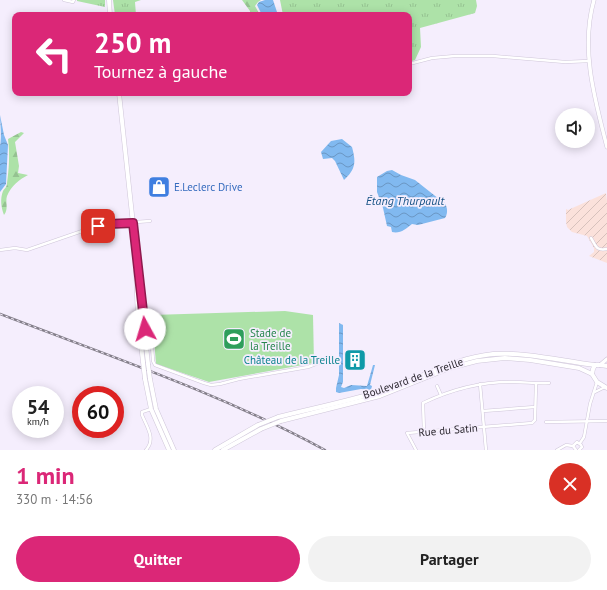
<!DOCTYPE html>
<html lang="fr">
<meta charset="utf-8">
<style>
:root{--surface:#fff;--page:#f2f2f2;--text:#222;--muted:#767676;--accent:#db2777}
body{margin:0;font-family:"PT Sans",sans-serif;background:var(--page);color:var(--text);height:100vh;display:flex;flex-direction:column;font-size:15px;white-space:nowrap}
*{box-sizing:border-box;margin:0}
p{font-size:13px;color:var(--muted)}
.icon{flex:none;width:22px;height:22px;fill:none;stroke:currentColor;stroke-width:2;stroke-linecap:round;stroke-linejoin:round}
.map{position:relative;height:450px;overflow:hidden}
.sheet{display:flex;flex-direction:column;background:var(--surface);flex:1}
.sheet>*{flex:none}
.top-card{position:absolute;left:12px;top:12px;width:400px;height:84px;border-radius:8px;box-shadow:0 2px 10px #0003;background:#db2777;color:#fff;overflow:hidden}
.controls{position:absolute;left:555px;top:108px;display:grid;gap:8px}
.controls a{display:grid;place-items:center;width:40px;height:40px;border-radius:50%;background:var(--surface);box-shadow:0 2px 10px #0003;font-size:20px}
.speed{position:absolute;left:12px;top:386px;display:flex;gap:8px;font-size:20px;font-weight:700;text-align:center}
.speed>*{display:grid;place-content:center;width:52px;height:52px;border-radius:50%;background:var(--surface);box-shadow:0 2px 10px #0003;line-height:1}
.speed small{font-size:10px;font-weight:400}
.speed .limit{border:6px solid #d22;background:#fff;color:#111}
.pin{position:absolute;display:grid;place-items:center;width:34px;height:34px;color:#fff;margin:-17px;border-radius:8px;box-shadow:0 2px 6px #0006}
.me{position:absolute;width:44px;margin:-22px;rotate:354deg;stroke-linejoin:round;filter:drop-shadow(0 0 3px #0008)}
.turn{display:flex;align-items:center;gap:14px;height:84px;padding:0 16px;font-size:18px}
.turn .icon{width:52px;height:52px;stroke-width:2.5}
.turn b{display:block;font-size:28px;line-height:34px}
.round{display:grid;place-items:center;flex:none;width:42px;height:42px;border-radius:21px;background:var(--page)}
.headline{display:flex;align-items:center;justify-content:space-between;height:68px;padding:0 16px}
h1{font-size:24px;font-weight:600;line-height:30px;color:var(--accent)}
.primary-button{display:flex;gap:8px;margin-top:auto;padding:8px 16px}
.primary-button a{flex:1;height:46px;border-radius:24px;background:var(--accent);color:#fff;font-size:16px;font-weight:600;line-height:46px;text-align:center}
.primary-button a+a{background:var(--page);color:var(--text)}
.map>svg:first-child{display:block}
.industrial{fill:url(#industrial-furrows)}
.grass{fill:url(#grass-tufts)}
.forest{fill:url(#forest-firs)}
.garden{fill:#ade2a8}
.water{fill:url(#water-waves)}
.lines{fill:none;stroke-linecap:round;stroke-linejoin:round}
.street-casing{stroke:#cfc6d9;stroke-width:3.5}
.secondary-casing{stroke:#cfc6d9;stroke-width:4.5}
.primary-casing{stroke:#cfc6d9;stroke-width:5}
.street{stroke:#fff;stroke-width:2.5}
.secondary{stroke:#fff;stroke-width:3.5}
.primary{stroke:#fff;stroke-width:4}
.rail-casing{stroke:#847f8a;stroke-width:2.5}
.rail{stroke:#f5eefd;stroke-width:1;stroke-dasharray:3;stroke-linecap:butt}
.primary-bridge-casing{stroke:#cfc6d9;stroke-width:5;stroke-linecap:butt}
.primary-bridge{stroke:#fff;stroke-width:4}
.route-casing{stroke:#8e194d;stroke-width:10}
.route{stroke:#db2777;stroke-width:7}
.labels{text-anchor:middle;stroke-width:3.5;stroke-linejoin:round;paint-order:stroke}
.shop-label{font-size:11px;fill:#366cbe;stroke:#f5eefd;text-anchor:start}
.leisure-label{font-size:11px;fill:#27864d;stroke:#f5eefd;text-anchor:start}
.culture-label{font-size:11px;fill:#0d838f;stroke:#f5eefd;text-anchor:end}
.street-label{font-size:11px;fill:#2c2830;stroke:#f5eefd}
.water-label{font-size:12px;font-style:italic;fill:#165285;stroke:#f5eefd}
</style>
<div class="map">
<svg width="607" height="450" viewBox="0 0 607 450">
<defs>
<pattern id="industrial-furrows" width="10" height="10" patternUnits="userSpaceOnUse"><rect width="10" height="10" fill="#fbe1db"/><path d="M-1 1l2-2M0 10L10 0M9 11l2-2" fill="none" stroke="#d7c1bc"/></pattern>
<pattern id="grass-tufts" width="24" height="20" patternUnits="userSpaceOnUse"><rect width="24" height="20" fill="#ade2a8"/><path d="M3 7l-1-3M5 7V3M7 7l1-3M15 17l-1-3M17 17v-4M19 17l1-3" fill="none" stroke="#95c291"/></pattern>
<pattern id="forest-firs" width="22" height="20" patternUnits="userSpaceOnUse"><rect width="22" height="20" fill="#ade2a8"/><path d="M5 1l3.5 6h-7zM16 11l3.5 6h-7z" fill="#95c291"/></pattern>
<pattern id="water-waves" width="16" height="10" patternUnits="userSpaceOnUse"><rect width="16" height="10" fill="#81b9f0"/><path d="M0 5q4-4 8 0t8 0" fill="none" stroke="#6a96c3"/></pattern>
</defs>
<rect width="100%" height="100%" fill="#f5eefd"/>
<polygon class="industrial" points="606,193 607,201 607,263 589,256 594,252 594,248 587,236 572,232 567,227 566,222 566,209 568,210"/>
<g class="grass">
<polygon points="77,0 105,0 105,7 77,1"/>
<polygon points="113,0 141,0 135,2 136,15 115,15"/>
<polygon points="280,0 476,0 477,6 475,13 420,28 421,47 415,60 409,62 409,15 283,15"/>
</g>
<g class="forest">
<polygon points="242,0 261,0 258,2 255,6 260,15 250,15 250,11"/>
<path d="M21,132l3,1 -9,9 4,24 -1,7 10,2c-8,4 -17,11 -21,21 -2,6 2,13 -3,19 -3,-8 -4,-16 -1,-24 2,-3 4,-4 4,-8 2,-14 3,-29 1,-44z"/>
</g>
<polygon class="garden" points="285,311 313,315 314,363 209,382 156,364 152,315"/>
<g class="water">
<polygon points="265,0 273,0 278,15 262,15 257,5 259,2"/>
<path d="M0,115l4,20 4,10 -2,39 -6,8v-46c2,-10 0,-23 0,-31z"/>
<path d="M342,139l10,8c4,15 4,22 -8,33l-9,-19 -3,-3 -9,1 -2,-7 10,-11z"/>
<path d="M392,170l9,5 14,5 24,19h3c5,6 7,13 3,19l-27,7 -6,-1c-6,5 -12,10 -20,8l-1,-5 -4,-1 -4,-18 -6,-16v-15l10,-6z"/>
<polygon points="339,323 343,325 343,382 341,387 344,388 351,385 367,386 373,365 375,365 370,385 372,386 371,390 361,389 339,393 336,392 336,388 339,375"/>
</g>
<g class="lines">
<g class="street-casing">
<g id="street">
<polyline points="64,0 73,2 74,0"/>
<polyline points="409,64 432,58 455,56 493,56 565,62 589,61"/>
<path d="M591,238c5,8 5,13 16,11"/>
<polyline points="0,250 15,248 27,250 88,229 108,224 150,221"/>
<polyline points="138,319 140,315 150,315 153,361 155,365 204,383 211,385 220,384 239,379 308,367 331,358"/>
<polyline points="480,384 486,450"/>
<polyline points="437,386 441,395"/>
<polyline points="595,392 605,387"/>
<polyline points="483,411 535,407"/>
<polyline points="546,422 607,421"/>
<path d="M424,432l-1,-29c29,-14 59,-22 92,-21 11,0 22,2 34,1"/>
<polyline points="580,443 584,437 590,404 597,382"/>
<path d="M146,450c10,-11 1,-23 -4,-35v-3l9,-3"/>
<polyline points="416,450 407,433 532,423 535,420 536,384"/>
<polyline points="557,450 566,445 573,446"/>
<polyline points="576,450 573,446 577,442 581,445 582,447 579,450"/>
</g>
</g>
<g class="secondary-casing">
<g id="secondary">
<path d="M594,0c-14,49 1,100 13,147"/>
<polyline points="600,365 607,359"/>
</g>
</g>
<g class="primary-casing">
<g id="primary">
<polyline points="109,0 110,15"/>
<polyline points="119,93 148,364"/>
<polyline points="136,271 138,319 143,362"/>
<polyline points="607,366 600,365 595,365 593,369 592,374 597,382 607,388"/>
<polyline points="145,379 151,409 169,450"/>
<polyline points="150,379 156,409 174,450"/>
<path d="M278,417c36,-9 72,-16 106,-27 38,-12 69,-32 109,-36 35,-2 68,7 102,11"/>
<polyline points="281,421 380,396 450,368 477,361 505,358 530,360 579,368 592,374"/>
<polyline points="215,450 258,425"/>
<polyline points="223,450 261,429"/>
</g>
</g>
<use href="#street" class="street"/>
<use href="#secondary" class="secondary"/>
<use href="#primary" class="primary"/>
<g class="rail-casing">
<path id="rail" d="M0,314c109,42 222,80 325,136"/>
</g>
<use href="#rail" class="rail"/>
<g class="primary-bridge-casing">
<g id="primary-bridge">
<polyline points="143,362 145,379"/>
<polyline points="148,364 150,379"/>
<polyline points="258,425 278,417"/>
<polyline points="261,429 281,421"/>
</g>
</g>
<use href="#primary-bridge" class="primary-bridge"/>
</g>
<g class="lines">
<g class="route-casing">
<polyline id="route" points="98,226 108,224 133,223 145,329"/>
</g>
<use href="#route" class="route"/>
</g>
<defs>
<g id="shop-square" transform="scale(1.15)"><rect x="-9" y="-9" width="18" height="18" rx="4" fill="#3f7fe0" stroke="#f5eefd"/><path d="M-5-2.5h2.3a2.7 3.5 0 0 1 5.4 0H5L5.5 6h-11ZM-1.5-2.5h3a1.5 2.3 0 0 0-3 0Z" fill="#fff"/></g>
<g id="stadium-square" transform="scale(1.15)"><rect x="-9" y="-9" width="18" height="18" rx="4" fill="#2e9e5b" stroke="#f5eefd"/><path d="M0-5a6.5 5 0 1 0 0 10a6.5 5 0 1 0 0-10ZM-3.5-1.8h7v3.6h-7Z" fill="#fff"/></g>
<g id="building-square" transform="scale(1.15)"><rect x="-9" y="-9" width="18" height="18" rx="4" fill="#0f9aa8" stroke="#f5eefd"/><path d="M-4-6H4V6H1V3H-1V6H-4ZM-2.5-4.3h1.7v1.8h-1.7ZM.8-4.3h1.7v1.8H.8ZM-2.5-1h1.7V.8h-1.7ZM.8-1h1.7V.8H.8Z" fill="#fff"/></g>
</defs>
<g fill-rule="evenodd">
<use href="#shop-square" x="159" y="187"/>
<use href="#stadium-square" x="234" y="339"/>
<use href="#building-square" x="355" y="360"/>
</g>
<g class="labels">
<g class="shop-label">
<text x="174" y="191">E.Leclerc Drive</text>
</g>
<g class="leisure-label">
<text x="250" y="337">Stade de<tspan x="250" dy="13">la Treille</tspan></text>
</g>
<g class="culture-label">
<text x="340" y="364">Château de la Treille</text>
</g>
<g class="street-label">
<text transform="translate(413 378) rotate(-19)" y="4">Boulevard de la Treille</text>
<text transform="translate(448 430) rotate(-5)" y="4">Rue du Satin</text>
</g>
<g class="water-label">
<text x="405" y="205">Étang Thurpault</text>
</g>
</g>
</svg>
<div class="controls">
<a><svg class="icon" aria-label="sound" viewBox="0 0 24 24"><path d="M4 9h4l5-4v14l-5-4H4zM17 9q2 3 0 6"/></svg></a>
</div>
<div class="speed"><div>54<small>km/h</small></div><div class="limit">60</div></div>
<div class="pin" style="left:98px;top:226px;background:#d93025"><svg class="icon" aria-label="arrive" viewBox="0 0 24 24"><path d="M6 21V4h12l-3 4 3 4H6"/></svg></div>
<svg class="me" style="left:145px;top:329px" viewBox="-20 -20 40 40"><circle r="19" fill="#fff"/><path d="M0-13L10 11 0 6-10 11z" fill="#db2777"/></svg>
<div class="top-card">
<div class="turn"><svg class="icon" aria-label="left" viewBox="0 0 24 24"><path d="M17 20v-9H6M10 6l-5 5 5 5"/></svg><div><b>250 m</b>Tournez à gauche</div></div>
</div>
</div>
<section class="sheet">
<div class="headline"><div><h1>1 min</h1><p>330 m · 14:56</p></div><a class="round" style="background:#d93025;color:#fff"><svg class="icon" aria-label="close" viewBox="0 0 24 24"><path d="M6 6l12 12M18 6L6 18"/></svg></a></div>
<div class="primary-button"><a>Quitter</a><a>Partager</a></div>
</section>
